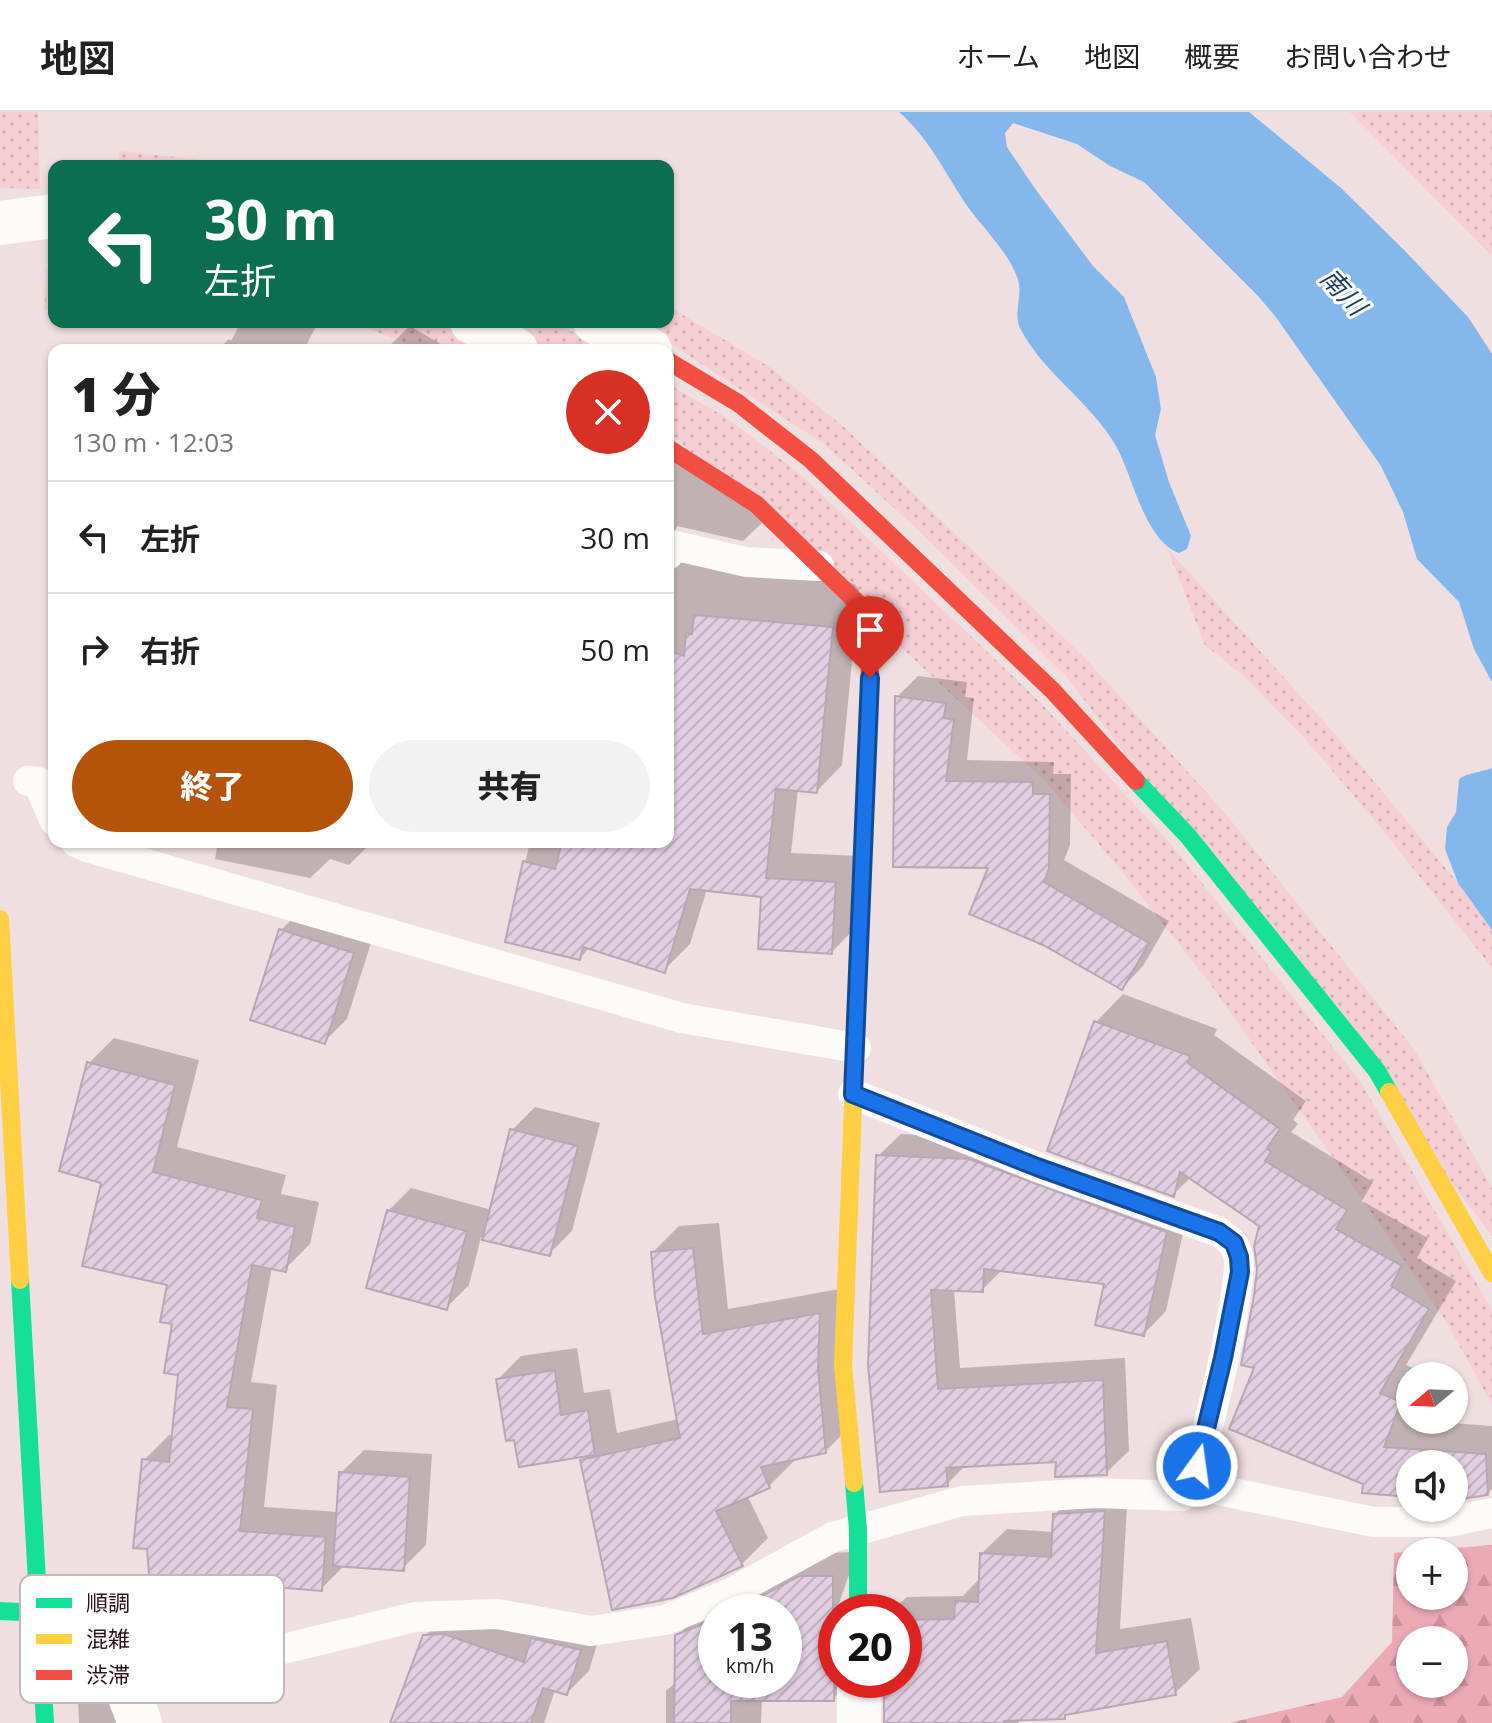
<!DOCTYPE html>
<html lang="ja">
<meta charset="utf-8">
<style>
:root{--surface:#fff;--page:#f2f2f2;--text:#222;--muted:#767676;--line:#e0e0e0;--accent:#b45309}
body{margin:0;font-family:"Open Sans","Noto Sans JP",sans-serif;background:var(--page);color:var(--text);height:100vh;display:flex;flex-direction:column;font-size:30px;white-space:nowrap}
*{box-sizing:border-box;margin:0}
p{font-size:26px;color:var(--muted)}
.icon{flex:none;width:44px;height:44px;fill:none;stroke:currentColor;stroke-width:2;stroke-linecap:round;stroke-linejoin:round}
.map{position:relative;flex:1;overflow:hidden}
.panel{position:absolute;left:48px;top:232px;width:626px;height:504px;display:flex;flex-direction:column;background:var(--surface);border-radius:16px;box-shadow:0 2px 6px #0004}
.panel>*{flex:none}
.top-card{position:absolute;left:48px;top:48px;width:626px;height:168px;border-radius:16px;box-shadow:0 2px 6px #0004;background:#0b6e4f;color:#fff;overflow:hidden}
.needle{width:52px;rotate:251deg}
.controls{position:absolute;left:1396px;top:1250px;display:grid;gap:16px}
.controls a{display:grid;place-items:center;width:72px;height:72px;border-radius:50%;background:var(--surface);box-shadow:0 2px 6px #0004;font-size:40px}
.speed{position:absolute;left:698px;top:1482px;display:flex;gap:16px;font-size:40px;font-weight:700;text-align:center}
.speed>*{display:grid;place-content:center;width:104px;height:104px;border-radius:50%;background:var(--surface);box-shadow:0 2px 6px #0004;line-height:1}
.speed small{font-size:20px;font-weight:400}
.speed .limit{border:12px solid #d22;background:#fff;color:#111}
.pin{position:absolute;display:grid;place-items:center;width:68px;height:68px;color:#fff;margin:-82px -34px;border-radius:50% 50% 50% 0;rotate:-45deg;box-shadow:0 0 8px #0007}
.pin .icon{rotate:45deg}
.me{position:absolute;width:88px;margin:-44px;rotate:14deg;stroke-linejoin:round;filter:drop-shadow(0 0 6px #0008)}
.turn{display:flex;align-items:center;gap:28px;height:168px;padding:0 24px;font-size:36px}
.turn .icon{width:104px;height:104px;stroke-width:2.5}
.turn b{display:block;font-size:56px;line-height:68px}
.round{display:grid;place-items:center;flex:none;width:84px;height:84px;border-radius:42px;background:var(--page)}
.summary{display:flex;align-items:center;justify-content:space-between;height:136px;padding:0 24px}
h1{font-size:48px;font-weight:800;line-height:60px}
.primary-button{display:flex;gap:16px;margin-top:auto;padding:16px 24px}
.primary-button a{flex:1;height:92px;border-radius:48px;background:var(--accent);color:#fff;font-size:32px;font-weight:800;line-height:92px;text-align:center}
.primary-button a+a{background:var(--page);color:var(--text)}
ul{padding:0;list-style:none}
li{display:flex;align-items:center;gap:24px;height:112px;padding:0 24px;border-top:2px solid var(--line)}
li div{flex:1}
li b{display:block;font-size:30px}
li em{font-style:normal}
header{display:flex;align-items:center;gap:48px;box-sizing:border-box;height:112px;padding:0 40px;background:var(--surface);border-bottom:2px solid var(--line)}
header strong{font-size:38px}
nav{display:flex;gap:44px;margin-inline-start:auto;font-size:28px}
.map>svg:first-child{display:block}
.grass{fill:url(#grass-dots)}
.forest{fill:url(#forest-firs);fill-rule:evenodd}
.water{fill:#84b8ec}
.shadow{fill:#0003;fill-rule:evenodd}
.building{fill:url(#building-hatch);stroke:#b5a8b3;stroke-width:2}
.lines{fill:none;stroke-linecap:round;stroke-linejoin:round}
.lane{stroke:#fdfafa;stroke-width:30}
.street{stroke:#fdfafa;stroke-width:44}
.fast{stroke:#16e098;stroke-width:18}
.slow{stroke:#ffcf43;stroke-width:18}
.jam{stroke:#f24e42;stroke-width:18}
.route-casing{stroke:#114b97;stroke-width:20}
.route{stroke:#1a73e8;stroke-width:14}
.labels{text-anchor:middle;stroke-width:6;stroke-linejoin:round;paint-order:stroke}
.water-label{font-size:26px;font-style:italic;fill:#1d3e5c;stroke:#fff}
.key{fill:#fff;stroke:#c1b8ba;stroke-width:2}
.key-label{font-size:22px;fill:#2f1319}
</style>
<header>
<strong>地図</strong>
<nav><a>ホーム</a><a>地図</a><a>概要</a><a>お問い合わせ</a></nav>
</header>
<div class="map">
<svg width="1492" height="1611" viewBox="0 0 1492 1611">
<defs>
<pattern id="grass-dots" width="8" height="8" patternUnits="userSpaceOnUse" patternTransform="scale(2)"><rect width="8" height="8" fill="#f5cfd4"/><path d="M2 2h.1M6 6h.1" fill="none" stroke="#d2b1b5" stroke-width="1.8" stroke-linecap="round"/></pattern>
<pattern id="forest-firs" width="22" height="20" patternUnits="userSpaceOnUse" patternTransform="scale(2)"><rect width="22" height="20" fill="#eca9b6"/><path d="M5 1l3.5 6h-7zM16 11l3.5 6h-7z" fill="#cb919c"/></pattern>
<pattern id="building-hatch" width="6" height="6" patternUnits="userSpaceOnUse" patternTransform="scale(2)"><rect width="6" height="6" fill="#e0cee1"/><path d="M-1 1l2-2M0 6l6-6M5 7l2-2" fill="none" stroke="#c0b0c0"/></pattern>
</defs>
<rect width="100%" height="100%" fill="#f0dfe1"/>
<g class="grass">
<polygon points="0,0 38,0 40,77 0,76"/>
<polygon points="1350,0 1492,0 1492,144"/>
<polygon points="119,39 258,54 118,54"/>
<polygon points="54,144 54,197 44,198 47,158"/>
<polygon points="668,194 768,254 844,315 1086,547 1225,701 1414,937 1492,1076 1492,1124 1066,564 919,419 824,332 637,210 668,210"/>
<polygon points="351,210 440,210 484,238 423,238"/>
<polygon points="497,210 553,210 608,238 540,238"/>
<polygon points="668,272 727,306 800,362 1040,590 1170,731 1360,969 1492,1198 1492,1293 1447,1211 1356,1078 1208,869 1123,761 1045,669 668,319"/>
<polygon points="1167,436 1334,621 1458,771 1492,818 1492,856 1385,721 1308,630 1245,565 1205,533"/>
</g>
<path class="forest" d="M1492,1433v178h-263l113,-26 50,-55 2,-89zM1410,1440h44v44h-44zM1454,1528v44h-44v-44z"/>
<g class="water">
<path d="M899,0h350l92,76 62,61 65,68 24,37v328l-18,-33 -15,-47 -42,-43 -14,-47 -22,-46 -106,-150 -17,-20 -114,-114 -34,-16 -33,-22 -64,-21 -8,10 2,14 29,43 57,76 31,31 32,80 5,32 -6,26 14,47 22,54 -4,13 -8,4c-35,-13 -46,-77 -63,-107 -25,-44 -75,-75 -96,-118 -7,-15 3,-33 -2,-48 -9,-29 -38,-54 -55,-80 -19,-30 -36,-64 -64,-88z"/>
<path d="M1492,656v162l-34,-47 -13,-34 2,-22 9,-15 3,-33c8,-6 23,-7 33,-11z"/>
</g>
<g class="shadow">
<polygon points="241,210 318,210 304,238 218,238 229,227 231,229"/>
<polygon points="410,214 451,238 385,238"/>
<polygon points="668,344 770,403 743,429 677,414 675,419 854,472 859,477 842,653 817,679 798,677 791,741 861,744 857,814 832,840 763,783 707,777 690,832 664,858 590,835 580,846 507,828 530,730 668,730"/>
<polygon points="918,564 967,570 965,585 974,586 967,648 1054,650 1053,662 1071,662 1070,733 1064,748 1169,809 1143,854 1122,876 991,754 897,585"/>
<polygon points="218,730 372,730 349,753 330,747 310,766 215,747"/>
<polygon points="304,795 375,818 347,907 324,930 281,818"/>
<polygon points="1123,882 1217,917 1214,923 1306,989 1293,1008 1298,1012 1291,1020 1373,1070 1362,1089 1428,1126 1417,1146 1456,1169 1406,1253 1428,1262 1410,1264 1410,1308 1492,1314 1492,1377 1487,1382 1454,1385 1454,1352 1410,1352 1410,1383 1365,1371 1257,1255 1262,1113 1191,1065 1174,1082 1096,910"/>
<polygon points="114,926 199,948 177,1035 286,1063 281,1082 319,1090 310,1132 285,1157 272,1155 251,1270 277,1273 264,1395 339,1400 341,1361 364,1338 432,1342 426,1433 403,1456 345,1453 321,1477 256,1471 253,1505 228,1530 144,1348 169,1323 174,1323 180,1262 169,1171 89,951"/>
<polygon points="535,995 600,1011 572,1119 549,1142 481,1125 469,1173 446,1196 388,1099 411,1076 492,1098 512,1018"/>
<polygon points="901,1022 992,1026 1188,1098 1166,1199 1144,1222 1107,1170 1003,1157 982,1178 954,1177 960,1256 1125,1246 1129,1339 1106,1361 1058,1348 966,1353 947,1372 878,1044"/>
<polygon points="719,1111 728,1197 845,1176 851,1313 825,1340 794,1346 795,1348 769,1374 747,1383 768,1426 742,1452 582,1349 589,1342 498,1267 521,1244 577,1236 584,1281 610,1277 617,1321 678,1307 653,1140 679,1114"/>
<polygon points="1128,1376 1120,1517 1191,1506 1200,1557 1175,1581 1069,1600 1064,1605 1022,1606 1018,1611 886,1611 886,1568 904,1568 904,1500 889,1500 907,1485 963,1484 981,1465 982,1441 1007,1417 1054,1420 1055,1402 1080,1378"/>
<path d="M857,1440l-21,60v68h16l-19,19h-71l-1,24h-95v-32l11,-10v-45l25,-25 123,-58zM716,1500h68v68h-68z"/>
<polygon points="467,1500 536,1524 555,1505 602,1516 589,1559 567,1581 555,1578 544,1611 392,1611 425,1524 447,1501"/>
<polygon points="100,1568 133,1611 79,1611 78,1589"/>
</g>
<g class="building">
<polygon points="694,503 833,515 817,681 776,677 766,766 836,770 832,842 758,837 761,785 690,777 665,861 583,835 580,848 505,830 523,749 555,757 562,730 668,730 668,539 684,544 686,521 692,522"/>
<polygon points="895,584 946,591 944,606 954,608 946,669 1033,670 1033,682 1050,682 1049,756 1044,770 1149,831 1122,878 1043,833 969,802 988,756 893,755"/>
<polygon points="279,817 354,841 325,932 250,908"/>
<polygon points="1094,909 1190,944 1188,951 1280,1017 1267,1036 1271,1040 1265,1049 1347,1098 1336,1117 1402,1154 1391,1174 1429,1197 1380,1281 1401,1290 1384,1335 1486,1342 1488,1383 1454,1388 1454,1352 1410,1352 1410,1385 1362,1381 1363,1372 1229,1317 1254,1256 1241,1253 1254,1184 1257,1157 1254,1134 1259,1114 1180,1060 1174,1085 1047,1039"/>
<polygon points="87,950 175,973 153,1060 262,1088 257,1106 295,1115 286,1160 252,1153 227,1295 253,1297 240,1419 326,1425 322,1479 234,1472 228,1532 214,1535 163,1539 153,1511 147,1437 133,1436 142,1347 169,1350 178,1263 164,1261 172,1212 160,1210 167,1173 82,1154 101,1071 59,1059"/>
<polygon points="510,1017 578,1034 550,1144 482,1128"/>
<polygon points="876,1043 969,1047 1167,1120 1144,1224 1095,1213 1104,1172 984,1157 983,1180 931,1178 938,1277 1103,1268 1107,1363 1055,1365 1056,1350 946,1356 948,1374 880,1380 868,1253"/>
<polygon points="387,1098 467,1119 447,1198 366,1176"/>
<polygon points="693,1136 703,1222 820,1201 818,1256 826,1341 761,1355 770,1376 716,1399 743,1454 673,1486 612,1498 580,1348 680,1326 655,1185 651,1140"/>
<polygon points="555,1258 561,1303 588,1298 595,1343 519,1355 514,1328 506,1329 496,1267"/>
<polygon points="339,1360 410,1365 404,1459 333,1454"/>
<polygon points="1105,1399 1096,1541 1167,1529 1176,1583 1065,1603 1065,1607 1004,1609 1004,1611 884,1611 884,1568 904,1568 904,1508 954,1507 955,1489 978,1490 980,1441 1051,1445 1053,1402"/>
<polygon points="799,1464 833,1464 833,1500 836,1512 834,1589 731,1589 731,1611 674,1611 675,1523 716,1507 716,1568 784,1568 784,1500 733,1500"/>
<polygon points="444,1522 524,1550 531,1526 581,1538 567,1583 543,1576 531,1611 390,1611 423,1523"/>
</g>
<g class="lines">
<g class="lane">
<polyline points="668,443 672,433 746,450 819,454"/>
<polyline points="28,669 38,670 54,708"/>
<polyline points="76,730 87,735 682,906 856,936"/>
<path d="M853,982l184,73 182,65c9,7 16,11 19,23 7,22 -31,187 -43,213 -4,10 -9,19 -14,28"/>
<polyline points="122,1562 217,1553 415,1505 497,1502 591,1519 665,1508 729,1482 833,1425 962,1389 1096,1381 1181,1384 1203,1375 1374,1410 1448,1410 1492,1401"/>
</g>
<g class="street">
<polyline points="0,111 54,104"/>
<polyline points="472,210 516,238"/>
<polyline points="595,210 650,238"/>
<path d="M40,1501c68,29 75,43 100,110"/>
<polyline points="859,1568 859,1611"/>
</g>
<g class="fast">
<polyline points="1136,669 1188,724 1377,959 1389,980"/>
<polyline points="20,1168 45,1611"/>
<polyline points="854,1371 858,1418 858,1500"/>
<polyline points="0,1499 40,1501"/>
</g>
<g class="slow">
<polyline points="0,807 20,1168"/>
<polyline points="1389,980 1492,1161"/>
<polyline points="854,1371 843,1254 859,836"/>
</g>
<g class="jam">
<polyline points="668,249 738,291 811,348 1052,578 1136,669"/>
<polyline points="668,336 756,392 872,505 859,836"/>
</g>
</g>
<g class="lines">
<g class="route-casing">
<polyline id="route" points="870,566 853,982 1037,1055 1219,1120 1234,1131 1239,1145 1240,1160 1223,1246 1197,1354"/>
</g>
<use href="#route" class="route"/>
</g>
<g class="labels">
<g class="water-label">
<text transform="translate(1343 180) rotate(47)" y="9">南川</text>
</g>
</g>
<rect x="20" y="1463" width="264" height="128" rx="12" class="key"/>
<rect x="36" y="1486" width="36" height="10" fill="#16e098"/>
<rect x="36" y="1522" width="36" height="10" fill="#ffcf43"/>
<rect x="36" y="1558" width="36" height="10" fill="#f24e42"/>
<g class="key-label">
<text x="86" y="1499">順調</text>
<text x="86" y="1535">混雑</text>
<text x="86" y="1571">渋滞</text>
</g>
</svg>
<div class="controls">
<a><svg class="needle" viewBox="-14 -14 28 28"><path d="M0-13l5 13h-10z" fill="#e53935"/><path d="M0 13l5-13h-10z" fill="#767676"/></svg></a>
<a><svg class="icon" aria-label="sound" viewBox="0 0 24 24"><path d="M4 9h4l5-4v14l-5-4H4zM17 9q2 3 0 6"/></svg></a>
<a>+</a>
<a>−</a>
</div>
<div class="speed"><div>13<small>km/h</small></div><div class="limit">20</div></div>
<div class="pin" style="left:870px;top:566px;background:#d93025"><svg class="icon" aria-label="arrive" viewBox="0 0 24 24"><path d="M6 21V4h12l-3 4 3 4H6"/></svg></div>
<svg class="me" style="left:1197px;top:1354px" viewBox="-20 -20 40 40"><circle r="17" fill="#1a73e8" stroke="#fff" stroke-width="3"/><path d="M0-11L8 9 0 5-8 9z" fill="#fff"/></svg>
<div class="top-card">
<div class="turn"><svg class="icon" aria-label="left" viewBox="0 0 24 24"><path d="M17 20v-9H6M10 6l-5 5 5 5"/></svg><div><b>30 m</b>左折</div></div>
</div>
<section class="panel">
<div class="summary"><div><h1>1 分</h1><p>130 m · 12:03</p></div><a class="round" style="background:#d93025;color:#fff"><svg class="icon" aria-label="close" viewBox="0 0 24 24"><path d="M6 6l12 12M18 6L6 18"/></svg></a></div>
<ul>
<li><svg class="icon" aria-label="left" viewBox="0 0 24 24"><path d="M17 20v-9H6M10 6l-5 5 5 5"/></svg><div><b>左折</b></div><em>30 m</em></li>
<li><svg class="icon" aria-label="right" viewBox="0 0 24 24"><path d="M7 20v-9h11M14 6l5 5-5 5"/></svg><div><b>右折</b></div><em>50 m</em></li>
</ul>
<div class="primary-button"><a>終了</a><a>共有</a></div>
</section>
</div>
